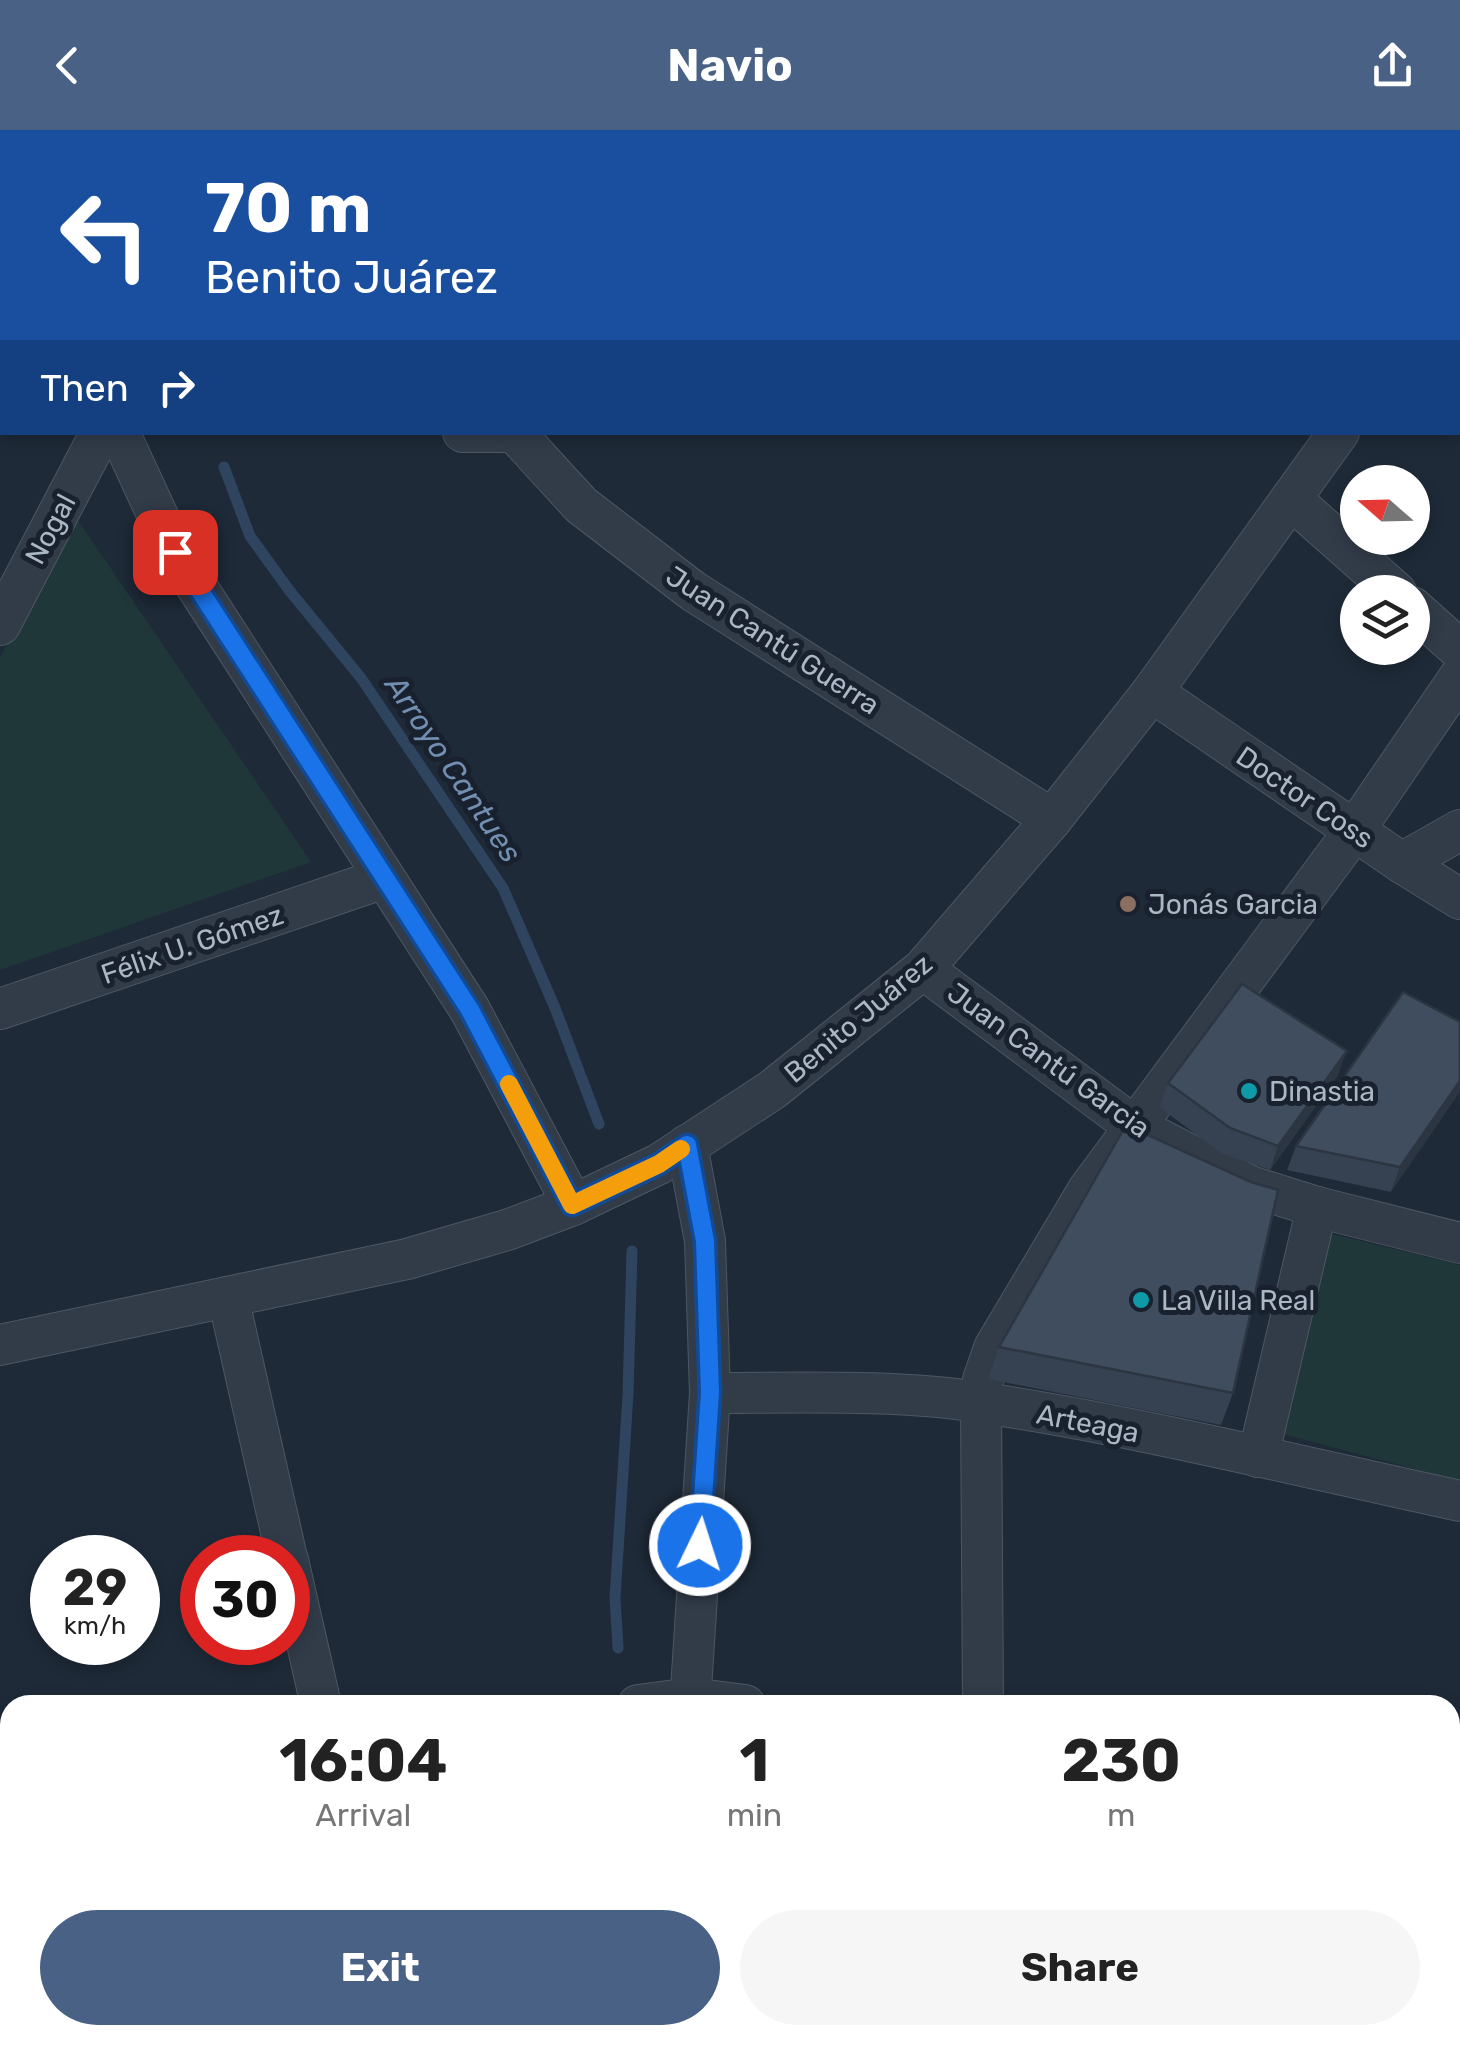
<!DOCTYPE html>
<meta charset="utf-8">
<style>
:root{--surface:#fff;--page:#f6f6f6;--text:#222;--muted:#767676;--accent:#496185}
body{margin:0;font-family:Rubik,sans-serif;background:var(--page);color:var(--text);height:100vh;display:flex;flex-direction:column;font-size:38px;white-space:nowrap}
*{box-sizing:border-box;margin:0}
p{font-size:32px;color:var(--muted)}
.icon{flex:none;width:55px;height:55px;fill:none;stroke:currentColor;stroke-width:2;stroke-linecap:round;stroke-linejoin:round}
.map{position:relative;flex:1;overflow:hidden}
.sheet{position:absolute;left:0px;top:1565px;width:1460px;height:350px;display:flex;flex-direction:column;background:var(--surface);border-radius:30px 30px 0 0;box-shadow:0 5px 15px #0003}
.sheet>*{flex:none}
.banner{position:absolute;left:0px;top:0px;width:1460px;height:305px;box-shadow:0 5px 15px #0003;background:#1a4fa0;color:#fff;overflow:hidden}
.needle{width:65px;rotate:290deg}
.tools{position:absolute;left:1340px;top:335px;display:grid;gap:20px}
.tools a{display:grid;place-items:center;width:90px;height:90px;border-radius:50%;background:var(--surface);box-shadow:0 5px 15px #0003;font-size:50px}
.speed{position:absolute;left:30px;top:1405px;display:flex;gap:20px;font-size:50px;font-weight:700;text-align:center}
.speed>*{display:grid;place-content:center;width:130px;height:130px;border-radius:50%;background:var(--surface);box-shadow:0 5px 15px #0003;line-height:1}
.speed small{font-size:25px;font-weight:400}
.speed .limit{border:15px solid #d22;background:#fff;color:#111}
.pin{position:absolute;display:grid;place-items:center;width:85px;height:85px;color:#fff;margin:-42px;border-radius:20px;box-shadow:0 5px 15px #0006}
.me{position:absolute;width:110px;margin:-55px;rotate:4deg;stroke-linejoin:round;filter:drop-shadow(0 0 8px #0008)}
.turn{display:flex;align-items:center;gap:35px;height:210px;padding:0 40px;font-size:45px}
.turn .icon{width:130px;height:130px;stroke-width:2.5}
.turn b{display:block;font-size:70px;line-height:85px}
.then{display:flex;align-items:center;height:95px;padding:0 40px;background:#0003;gap:20px;font-size:38px}
.eta{display:flex;justify-content:space-evenly;align-items:center;height:170px;text-align:center}
.eta b{font-size:60px;font-weight:700;line-height:70px}
.primary-button{display:flex;gap:20px;margin-top:auto;padding:20px 40px}
.primary-button a{flex:1;height:115px;border-radius:60px;background:var(--accent);color:#fff;font-size:40px;font-weight:700;line-height:115px;text-align:center}
.primary-button a+a{background:var(--page);color:var(--text)}
header{display:flex;justify-content:space-between;align-items:center;height:130px;padding:0 40px;background:var(--accent);color:#fff;font-size:45px;font-weight:700}
.map>svg:first-child{display:block}
.green{fill:#20373a}
.lines{fill:none;stroke-linecap:round;stroke-linejoin:round}
.stream{stroke:#2f445f;stroke-width:11}
.minor-casing{stroke:#4d5764;stroke-width:42}
.minor{stroke:#323c49;stroke-width:40}
.wall{fill:#364251}
.shaded-wall{fill:#2c3642}
.building{fill:#3f4d5e;stroke:#2c3642;stroke-width:2.5}
.route-casing{stroke:#114b97;stroke-width:25}
.route{stroke:#1a73e8;stroke-width:18}
.slow{stroke:#f59e0b;stroke-width:18}
.education-dot{fill:#8d6e63;stroke:#18212d;stroke-width:4}
.culture-dot{fill:#0f9aa8;stroke:#18212d;stroke-width:4}
.labels{text-anchor:middle;stroke-width:10;stroke-linejoin:round;paint-order:stroke}
.street-label{font-size:28px;fill:#acb7c6;stroke:#18212d}
.poi-label{font-size:28px;fill:#acb7c6;stroke:#18212d;text-anchor:start}
.water-label{font-size:30px;font-style:italic;fill:#728eb1;stroke:#18212d}
</style>
<header><svg class="icon" aria-label="back" viewBox="0 0 24 24"><path d="M15 5l-7 7 7 7"/></svg>Navio<svg class="icon" aria-label="share" viewBox="0 0 24 24"><path d="M12 15V3M7 8l5-5 5 5M5 13v7h14v-7"/></svg></header>
<div class="map">
<svg width="1460" height="1915" viewBox="0 0 1460 1915">
<rect width="100%" height="100%" fill="#1e2a38"/>
<g class="green">
<polygon points="158,0 1021,0 1016,2"/>
<polygon points="73,383 311,732 0,840 0,528"/>
<polygon points="1324,1102 1460,1135 1460,1351 1275,1302"/>
</g>
<g class="lines">
<g class="stream">
<polyline points="224,337 250,406 289,460 361,548 503,758 555,878 599,994"/>
<polyline points="618,1518 615,1468 628,1264 632,1121"/>
<polyline points="566,1915 567,1905"/>
</g>
<g class="minor-casing">
<g id="minor">
<polyline points="89,0 90,2"/>
<polyline points="1112,2 1116,0"/>
<polyline points="0,80 2,85"/>
<polyline points="0,130 2,129"/>
<polyline points="1458,135 1460,132"/>
<polyline points="119,302 175,423 470,880 573,1075"/>
<polyline points="463,302 522,302"/>
<polyline points="516,304 581,375 693,461 1052,689"/>
<polyline points="1291,369 1396,462"/>
<polyline points="1412,477 1460,520"/>
<polyline points="0,495 101,302"/>
<polyline points="1152,562 1402,733 1460,769"/>
<polyline points="1402,733 1460,700"/>
<polyline points="923,839 1134,996 1250,1056 1317,1077 1460,1113"/>
<polyline points="0,879 384,748"/>
<polyline points="687,1015 705,1111 710,1263 690,1575"/>
<polyline points="228,1167 287,1428"/>
<polyline points="0,1215 407,1129 507,1100 573,1075 659,1034 772,960 923,839 1052,689 1152,562 1339,302"/>
<path d="M710,1263c87,0 188,-4 274,10 159,24 318,64 476,98"/>
<polyline points="1258,1327 1317,1077"/>
<polyline points="288,1430 321,1575"/>
<polyline points="638,1575 691,1568 745,1575"/>
<polyline points="983,1575 981,1272 983,1250 994,1218 1088,1060 1354,701 1460,546"/>
<polyline points="1450,1683 1460,1685"/>
<polyline points="0,1719 10,1717"/>
<polyline points="643,1915 643,1905"/>
<polyline points="890,1915 907,1905"/>
<polyline points="1455,1915 1460,1771"/>
</g>
</g>
<use href="#minor" class="minor"/>
</g>
<g class="wall">
<polygon points="1460,892 1391,1062 1287,1040 1296,1016"/>
<polygon points="1338,945 1270,1040 1221,1023 1159,977 1168,953"/>
<polygon points="999,1217 1233,1263 1221,1295 988,1249"/>
<polygon points="992,1905 1418,1905 1416,1915 996,1915"/>
</g>
<g class="shaded-wall">
<polygon points="1347,921 1338,945 1270,1040 1278,1016"/>
<polygon points="1460,951 1460,962 1391,1062 1400,1037"/>
</g>
<g class="building">
<polygon points="1242,854 1347,921 1278,1016 1230,998 1168,953"/>
<polygon points="1403,862 1460,892 1460,951 1400,1037 1296,1016"/>
<polygon points="1126,995 1251,1052 1278,1060 1233,1263 999,1217"/>
<polygon points="1015,1905 1418,1905 1416,1915 1019,1915"/>
</g>
<g class="lines">
<g class="route-casing">
<polyline id="route" points="175,422 470,880 572,1075 659,1034 687,1015 705,1111 710,1262 700,1415"/>
</g>
<use href="#route" class="route"/>
<polyline class="slow" points="509,954 572,1075 659,1034 681,1019"/>
</g>
<circle class="education-dot" cx="1128" cy="774" r="10"/>
<g class="culture-dot">
<circle cx="1249" cy="961" r="10"/>
<circle cx="1141" cy="1170" r="10"/>
</g>
<g class="labels">
<g class="street-label">
<text transform="translate(50 399) rotate(-62)" y="10">Nogal</text>
<text transform="translate(773 510) rotate(33)" y="10">Juan Cantú Guerra</text>
<text transform="translate(1305 667) rotate(34)" y="10">Doctor Coss</text>
<text transform="translate(192 814) rotate(-19)" y="10">Félix U. Gómez</text>
<text transform="translate(858 888) rotate(-40)" y="10">Benito Juárez</text>
<text transform="translate(1049 930) rotate(36)" y="10">Juan Cantú Garcia</text>
<text transform="translate(1088 1293) rotate(11)" y="10">Arteaga</text>
</g>
<g class="poi-label">
<text x="1148" y="784">Jonás Garcia</text>
<text x="1269" y="971">Dinastia</text>
<text x="1161" y="1180">La Villa Real</text>
</g>
<g class="water-label">
<text transform="translate(453 639) rotate(56)" y="10">Arroyo Cantues</text>
</g>
</g>
</svg>
<div class="tools">
<a><svg class="needle" viewBox="-14 -14 28 28"><path d="M0-13l5 13h-10z" fill="#e53935"/><path d="M0 13l5-13h-10z" fill="#767676"/></svg></a>
<a><svg class="icon" aria-label="layers" viewBox="0 0 24 24"><path d="M12 4l9 5-9 5-9-5zM3 14l9 5 9-5"/></svg></a>
</div>
<div class="speed"><div>29<small>km/h</small></div><div class="limit">30</div></div>
<div class="pin" style="left:175px;top:422px;background:#d93025"><svg class="icon" aria-label="arrive" viewBox="0 0 24 24"><path d="M6 21V4h12l-3 4 3 4H6"/></svg></div>
<svg class="me" style="left:700px;top:1415px" viewBox="-20 -20 40 40"><circle r="17" fill="#1a73e8" stroke="#fff" stroke-width="3"/><path d="M0-11L8 9 0 5-8 9z" fill="#fff"/></svg>
<div class="banner">
<div class="turn"><svg class="icon" aria-label="left" viewBox="0 0 24 24"><path d="M17 20v-9H6M10 6l-5 5 5 5"/></svg><div><b>70 m</b>Benito Juárez</div></div>
<div class="then">Then<svg class="icon" aria-label="right" viewBox="0 0 24 24"><path d="M7 20v-9h11M14 6l5 5-5 5"/></svg></div>
</div>
<section class="sheet">
<div class="eta">
<div><b>16:04</b><p>Arrival</p></div>
<div><b>1</b><p>min</p></div>
<div><b>230</b><p>m</p></div>
</div>
<div class="primary-button"><a>Exit</a><a>Share</a></div>
</section>
</div>
